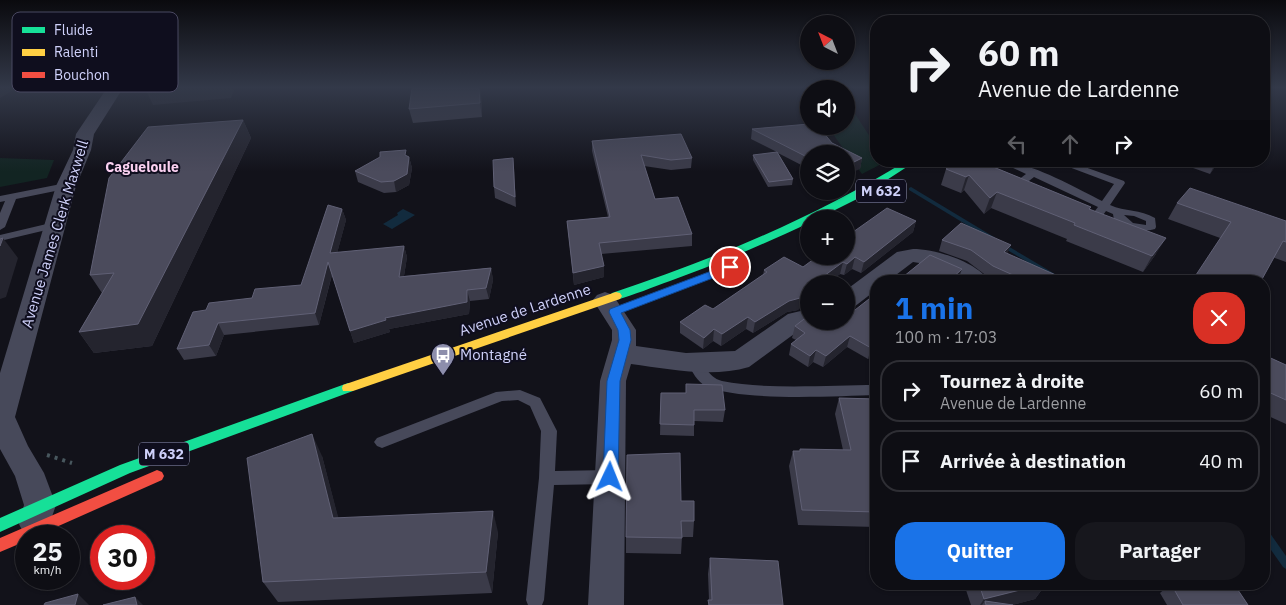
<!DOCTYPE html>
<html lang="fr">
<meta charset="utf-8">
<style>
:root{--surface:#0e0e14;--page:#17171d;--text:#f1f3f6;--muted:#9b9ca0;--line:#2e2e34;--accent:#1a73e8}
body{margin:0;font-family:"IBM Plex Sans",sans-serif;background:var(--page);color:var(--text);height:100vh;display:flex;flex-direction:column;font-size:19px;white-space:nowrap}
*{box-sizing:border-box;margin:0}
p{font-size:16px;color:var(--muted)}
.icon{flex:none;width:28px;height:28px;fill:none;stroke:currentColor;stroke-width:2;stroke-linecap:round;stroke-linejoin:round}
.map{position:relative;flex:1;overflow:hidden}
.sheet{position:absolute;left:870px;top:275px;width:400px;height:315px;display:flex;flex-direction:column;background:var(--surface);border-radius:20px;box-shadow:0 1px 4px #0004,0 0 0 1px var(--line)}
.sheet>*{flex:none}
.banner{position:absolute;left:870px;top:15px;width:400px;height:152px;border-radius:20px;box-shadow:0 1px 4px #0004,0 0 0 1px var(--line);background:#0e0e14;color:var(--text);overflow:hidden}
.needle{width:32px;rotate:318deg}
.controls{position:absolute;left:800px;top:15px;display:grid;gap:10px}
.controls a{display:grid;place-items:center;width:55px;height:55px;border-radius:50%;background:var(--surface);box-shadow:0 1px 4px #0004,0 0 0 1px var(--line);font-size:25px}
.speed{position:absolute;left:15px;top:525px;display:flex;gap:10px;font-size:25px;font-weight:700;text-align:center}
.speed>*{display:grid;place-content:center;width:65px;height:65px;border-radius:50%;background:var(--surface);box-shadow:0 1px 4px #0004,0 0 0 1px var(--line);line-height:1}
.speed small{font-size:12px;font-weight:400}
.speed .limit{border:8px solid #d22;background:#fff;color:#111}
.pin{position:absolute;display:grid;place-items:center;width:42px;height:42px;color:#fff;margin:-21px;border:2px solid #fff;border-radius:50%;box-shadow:0 1px 5px #0007}
.me{position:absolute;width:55px;margin:-28px;rotate:2deg;stroke-linejoin:round;filter:drop-shadow(0 0 4px #0008)}
.turn{display:flex;align-items:center;gap:18px;height:105px;padding:0 25px;font-size:22px}
.turn .icon{width:65px;height:65px;stroke-width:2.5}
.turn b{display:block;font-size:35px;line-height:42px}
.lanes{display:flex;align-items:center;height:48px;padding:0 25px;background:#0003;justify-content:center;gap:25px;direction:ltr}
.lanes .off{opacity:.35}
.round{display:grid;place-items:center;flex:none;width:52px;height:52px;border-radius:20px;background:var(--page)}
.summary{display:flex;align-items:center;justify-content:space-between;height:85px;padding:0 25px}
h1{font-size:30px;font-weight:800;line-height:38px;color:var(--accent)}
.cta{display:flex;gap:10px;margin-top:auto;padding:10px 25px}
.cta a{flex:1;height:58px;border-radius:20px;background:var(--accent);color:#fff;font-size:20px;font-weight:800;line-height:58px;text-align:center}
.cta a+a{background:var(--page);color:var(--text)}
ul{padding:0;list-style:none}
li{display:flex;align-items:center;gap:15px;height:62px;margin:0 10px 8px;padding:0 15px;border:2px solid var(--line);border-radius:20px}
li div{flex:1}
li b{display:block;font-size:19px}
li em{font-style:normal}
.map>svg:first-child{display:block}
.green{fill:#122422}
.water{fill:#122b3e}
.lines{fill:none;stroke-linecap:round;stroke-linejoin:round}
.stream{fill:#122b3e;fill-rule:evenodd}
.path{stroke:#48575e;stroke-width:4;stroke-dasharray:3 5;stroke-linecap:butt}
.lane{fill:#47495a;fill-rule:evenodd}
.street{fill:#47495a;fill-rule:evenodd}
.fast{fill:#16e098;fill-rule:evenodd}
.slow{fill:#ffcf43;fill-rule:evenodd}
.jam{fill:#f24e42;fill-rule:evenodd}
.wall{fill:#3b3b49}
.shaded-wall{fill:#24242e}
.building{fill:#4b4b5c;stroke:#606075}
.route{fill:#1a73e8;stroke:#114b97}
.labels{text-anchor:middle;stroke-width:4;stroke-linejoin:round;paint-order:stroke}
.far-neighbourhood-label{font-size:14px;font-weight:bold;fill:#fbd1f1;stroke:#0f0e1e}
.shield{fill:#0f0e1e;stroke:#9596b8;stroke-width:1}
.shield-label{font-size:14px;font-weight:bold;fill:#cfd1fa}
.street-label{font-size:15px;fill:#cfd1fa;stroke:#0f0e1e}
.poi-label{font-size:15px;fill:#cfd1fa;stroke:#0f0e1e;text-anchor:start}
.key{fill:#0f0e1e;stroke:#494860;stroke-width:1}
.key-label{font-size:14px;fill:#cfd1fa}
</style>
<div class="map">
<svg width="1286" height="605" viewBox="0 0 1286 605">
<rect width="100%" height="100%" fill="#12121a"/>
<g class="green">
<polygon points="846,100 876,146 876,161 887,161 862,174 827,126 846,126"/>
<polygon points="0,158 54,160 47,178 0,187"/>
</g>
<polygon class="water" points="403,209 415,215 392,229 383,224 398,215 397,213"/>
<g class="lines">
<g class="stream">
<polygon points="911,187 994,237 995,238 994,239 990,239 909,190 909,188"/>
<polygon points="1001,242 1065,280 1066,281 1059,281 999,245 998,244 999,243"/>
<polygon points="1264,528 1267,529 1286,556 1286,569 1283,567 1264,540"/>
</g>
<polyline class="path" points="47,455 72,463"/>
<g class="lane">
<path d="M998,161c31,0 76,26 104,40l12,-17 -61,-23h15l56,20 1,2 -15,22c15,7 30,4 45,13l1,9 -1,2c-16,4 -28,0 -41,-9l-1,-6 -7,-3 -9,12 -13,-2 -1,-2 1,-2 7,-1 7,-9 -64,-30 -14,11v3h-8l-3,-3 1,-2 16,-12zM1124,215l10,1 12,5v4l-13,-2z"/>
<polygon points="66,183 71,186 70,188 16,199 5,227 0,230 0,213 5,201 0,202 0,196"/>
<polygon points="55,222 59,223 60,225 59,227 0,241 0,235"/>
<path d="M694,357c11,3 12,20 28,24 44,9 108,4 154,4v10c-40,1 -135,7 -170,-9 -9,-4 -14,-15 -19,-24l2,-3z"/>
<polygon points="520,390 540,398 557,431 555,471 610,470 616,472 618,477 616,482 610,484 554,485 544,600 542,605 528,605 526,600 539,478 541,431 530,406 518,400 502,401 382,448 377,446 374,442 377,438 496,392"/>
</g>
<g class="street">
<polygon points="107,88 123,88 94,134 91,150 76,186 15,417 28,446 44,473 56,505 46,534 41,536 24,534 19,524 24,505 15,476 0,449 0,373 56,186 73,150 76,134"/>
<path d="M913,249c23,0 64,13 76,32h-25l-32,-16 -19,-3 -25,19h-12v9l-22,17 -8,3v-20l51,-38z"/>
<path d="M605,292l8,3 23,35v16l50,7 49,-2 53,-37 21,-5v12h10l-14,5 -56,41c-37,11 -80,2 -118,-3l-5,17 -2,224h-36l12,-224 12,-41v-10l-19,-30 4,-5z"/>
</g>
<g class="fast">
<path d="M906,161h10l-57,37 -42,21h-8v4c-45,21 -92,41 -139,58 -17,6 -36,14 -54,19l-6,-4 2,-3c102,-34 202,-75 294,-132z"/>
<polygon points="348,383 353,385 354,388 353,391 130,473 0,532 0,518 120,465"/>
</g>
<polygon class="slow" points="616,292 620,293 622,296 620,299 353,391 343,391 342,388 343,385"/>
<polygon class="jam" points="157,470 162,472 164,476 162,480 36,536 26,536 26,541 0,552 0,538"/>
</g>
<g class="wall">
<polygon points="481,94 482,117 413,123 409,109"/>
<polygon points="243,120 251,138 152,346 94,353 79,332 102,293 90,275"/>
<polygon points="752,129 832,143 862,158 860,169 809,154 809,169 778,153 793,179 792,185 768,187 753,160 753,155 777,152 751,139"/>
<polygon points="592,141 692,158 691,168 671,170 644,166 655,199 692,234 692,246 601,254 604,277 574,285 567,221 608,217 592,151"/>
<polygon points="407,156 409,157 412,168 409,185 396,192 384,193 358,182 355,171"/>
<polygon points="513,158 514,168 516,207 495,198 494,187"/>
<polygon points="1180,161 1219,161 1210,174 1179,163"/>
<polygon points="991,166 1091,207 1090,209 1156,254 1143,272 1066,241 1067,239 991,208 984,214 964,190 961,193 941,185 946,169"/>
<polygon points="1177,203 1286,221 1286,262 1168,219"/>
<polygon points="342,209 346,220 337,253 404,246 407,257 404,276 491,268 493,280 489,299 470,301 469,314 389,329 390,332 354,343 332,275 319,325 224,335 216,356 184,360 177,349 206,310 301,285"/>
<polygon points="916,221 913,232 861,273 852,269 844,275 840,274 826,284 809,284 798,310 787,312 753,333 746,329 721,346 713,341 703,349 680,333 680,322 713,309 763,275 764,270 803,267"/>
<polygon points="942,240 1007,253 1056,281 997,281 988,277 967,261 939,251"/>
<polygon points="841,321 876,352 868,359 847,347 823,367 813,362 808,367 789,355 791,344 796,340 792,338 795,326 835,327"/>
<polygon points="1264,355 1286,365 1286,424 1264,414"/>
<polygon points="686,384 725,410 723,422 694,421 694,436 660,435 661,393 686,393"/>
<polygon points="839,398 876,399 876,527 798,525 789,466 793,451 800,451 800,449 843,450 835,414"/>
<polygon points="322,456 338,518 498,532 492,593 278,602 263,582"/>
<polygon points="681,501 694,521 693,537 682,537 681,554 626,553 626,537"/>
<polygon points="710,558 783,605 708,605 708,600 709,600 708,574"/>
<polygon points="964,584 1046,584 1035,599 1012,605 1013,605 971,605"/>
<polygon points="1170,584 1234,584 1248,605 1167,605 1160,593"/>
</g>
<g class="shaded-wall">
<polygon points="0,88 17,88 0,98"/>
<polygon points="145,88 235,88 231,98 153,105"/>
<polygon points="479,88 480,88 481,94 482,117 480,103"/>
<polygon points="243,120 251,138 152,346 94,353 79,332"/>
<polygon points="409,157 412,168 409,185 396,192 394,181"/>
<polygon points="513,158 514,168 516,207 515,197"/>
<polygon points="862,158 860,169 846,175 846,166"/>
<polygon points="1218,161 1219,161 1210,174 1215,164"/>
<polygon points="969,175 964,190 961,193 966,177"/>
<polygon points="997,192 991,208 984,214 990,198"/>
<polygon points="342,209 346,220 334,265 330,253"/>
<polygon points="916,221 913,232 861,273 864,262"/>
<polygon points="3,238 18,258 6,297 0,299 0,246"/>
<polygon points="1166,238 1156,254 1143,272 1152,256"/>
<polygon points="1011,245 1006,257 1004,252"/>
<polygon points="404,246 407,257 402,288 399,277"/>
<polygon points="855,257 852,269 844,275 847,264"/>
<polygon points="328,262 332,274 319,325 315,313"/>
<polygon points="843,262 840,274 826,284 813,284"/>
<polygon points="604,266 604,277 574,285 573,273"/>
<polygon points="491,268 493,280 489,299 486,288"/>
<polygon points="962,269 958,280 957,281 949,281"/>
<polygon points="809,287 809,300 798,310 787,312 753,333 755,322"/>
<polygon points="467,290 470,301 469,314 389,329 390,332 354,343 350,331 385,318"/>
<polygon points="748,317 746,329 721,346 722,334"/>
<polygon points="218,323 224,335 216,356 209,345"/>
<polygon points="714,329 713,341 703,349 704,338"/>
<polygon points="850,336 847,347 823,367 826,356"/>
<polygon points="876,343 876,352 868,359 871,348"/>
<polygon points="816,350 813,362 808,367 810,356"/>
<polygon points="312,434 322,456 344,539 333,518"/>
<polygon points="493,511 498,532 492,593 486,572"/>
<polygon points="1044,584 1046,584 1035,599 1012,605 985,601 982,605 980,605 984,599"/>
<polygon points="78,594 89,605 75,605"/>
<polygon points="135,597 143,605 137,605"/>
</g>
<g class="building">
<polygon points="412,88 479,88 480,103 409,109"/>
<polygon points="243,120 138,324 79,332 114,273 90,275 109,178 148,127"/>
<polygon points="809,124 809,126 818,126 832,143 862,158 846,166 846,154 809,154 809,158 752,129"/>
<polygon points="681,134 692,158 671,160 641,155 655,199 678,197 692,234 599,243 604,266 573,273 567,221 610,217 592,141"/>
<polygon points="406,150 405,155 409,157 407,174 394,181 381,182 355,171 380,157 380,152"/>
<polygon points="777,152 793,179 769,182 753,155"/>
<polygon points="513,158 515,197 494,187 493,160"/>
<polygon points="957,161 988,161 991,166 1091,207 1089,209 1166,238 1152,256 1074,225 1075,223 997,192 990,198 969,175 966,177 946,169"/>
<polygon points="1206,161 1218,161 1215,164"/>
<polygon points="1190,188 1286,221 1286,242 1283,241 1261,281 1192,281 1231,222 1177,203"/>
<polygon points="328,205 342,209 330,253 404,246 399,277 491,268 486,288 467,290 467,302 385,318 386,320 350,331 328,262 315,313 218,323 209,345 177,349 193,312 206,310 209,303 252,298 255,289 301,285"/>
<polygon points="887,208 916,221 864,262 855,257 847,264 843,262 813,284 809,284 809,291 800,298 789,301 755,322 748,317 722,334 714,329 704,338 680,322 705,305 713,309 767,272 764,270 784,257 803,267 818,256 846,256 846,237"/>
<polygon points="961,223 1011,245 1004,252 1058,276 1053,281 1016,281 1010,279 1013,275 993,266 971,250 942,240"/>
<polygon points="3,238 0,246 0,239"/>
<polygon points="930,255 962,269 949,281 898,281"/>
<polygon points="869,299 873,301 876,299 876,343 871,348 850,336 826,356 816,350 810,356 791,344 805,333 795,326 808,316 809,321 825,321 835,327 841,321 846,321 846,317"/>
<polygon points="1264,355 1286,365 1286,400 1264,390"/>
<polygon points="686,384 722,385 725,410 694,410 694,425 660,424 661,393 686,393"/>
<polygon points="839,398 876,399 876,512 802,510 793,451 800,451 800,449 851,450"/>
<polygon points="312,434 333,518 493,511 486,572 263,582 247,458"/>
<polygon points="680,453 681,501 694,501 694,521 681,521 682,538 626,537 627,455"/>
<polygon points="710,558 778,561 783,605 709,605 708,600 712,600"/>
<polygon points="979,584 1044,584 984,599"/>
<polygon points="1171,584 1234,584 1248,605 1183,605"/>
<polygon points="78,594 75,605 44,605 45,603"/>
<polygon points="135,597 137,605 103,605"/>
<polygon points="985,601 1013,605 986,605"/>
</g>
<linearGradient id="sky" x2="0" y2="1"><stop stop-color="#0a0a0e"/><stop offset="0.51" stop-color="#333949"/><stop offset="1" stop-color="#333949" stop-opacity="0"/></linearGradient>
<rect width="1286" height="172" fill="url(#sky)"/>
<polygon class="route" points="730,264 736,267 734,270 621,313 630,330 631,340 620,381 618,477 616,481 610,483 605,481 603,477 607,381 619,340 618,330 609,312 610,309"/>
<defs>
<g id="bus-pin" transform="scale(1.25)"><path d="M0 17L-7.5 6A9.5 9.5 0 1 1 7.5 6Z" fill="#8d8eac" stroke="#0f0e1e"/><path d="M-5-6H5V4H4V6H2V4H-2V6H-4V4H-5ZM-3.5-4V0h7V-4ZM-3.5 1.2v1.5H-2V1.2ZM2 1.2v1.5H3.5V1.2Z" fill="#fff"/></g>
</defs>
<g fill-rule="evenodd">
<use href="#bus-pin" x="443" y="355"/>
</g>
<g class="labels">
<g class="far-neighbourhood-label">
<text x="142" y="172">Cagueloule</text>
</g>
<g class="shield">
<rect x="856" y="179.5" width="50" height="23" rx="4"/>
<rect x="139" y="442.5" width="50" height="23" rx="4"/>
</g>
<g class="shield-label">
<text x="881" y="196">M 632</text>
<text x="164" y="459">M 632</text>
</g>
<g class="street-label">
<text transform="translate(55 234) rotate(-73)" y="5">Avenue James Clerk Maxwell</text>
<text transform="translate(525 310) rotate(-18)" y="5">Avenue de Lardenne</text>
</g>
<g class="poi-label">
<text x="460" y="360">Montagné</text>
</g>
</g>
<rect x="12" y="12" width="166" height="80" rx="8" class="key"/>
<rect x="22" y="27" width="23" height="6" fill="#16e098"/>
<rect x="22" y="49" width="23" height="7" fill="#ffcf43"/>
<rect x="22" y="72" width="23" height="6" fill="#f24e42"/>
<g class="key-label">
<text x="54" y="35">Fluide</text>
<text x="54" y="57">Ralenti</text>
<text x="54" y="80">Bouchon</text>
</g>
</svg>
<div class="controls">
<a><svg class="needle" viewBox="-14 -14 28 28"><path d="M0-13l5 13h-10z" fill="#e53935"/><path d="M0 13l5-13h-10z" fill="#9b9ca0"/></svg></a>
<a><svg class="icon" aria-label="sound" viewBox="0 0 24 24"><path d="M4 9h4l5-4v14l-5-4H4zM17 9q2 3 0 6"/></svg></a>
<a><svg class="icon" aria-label="layers" viewBox="0 0 24 24"><path d="M12 4l9 5-9 5-9-5zM3 14l9 5 9-5"/></svg></a>
<a>+</a>
<a>−</a>
</div>
<div class="speed"><div>25<small>km/h</small></div><div class="limit">30</div></div>
<div class="pin" style="left:730px;top:267px;background:#d93025"><svg class="icon" aria-label="arrive" viewBox="0 0 24 24"><path d="M6 21V4h12l-3 4 3 4H6"/></svg></div>
<svg class="me" style="left:610px;top:477px" viewBox="-20 -20 40 40"><path d="M0-17L14 15 0 8-14 15z" fill="#1a73e8" stroke="#fff" stroke-width="4"/></svg>
<div class="banner">
<div class="turn"><svg class="icon" aria-label="right" viewBox="0 0 24 24"><path d="M7 20v-9h11M14 6l5 5-5 5"/></svg><div><b>60 m</b>Avenue de Lardenne</div></div>
<div class="lanes"><svg class="icon off" aria-label="left" viewBox="0 0 24 24"><path d="M17 20v-9H6M10 6l-5 5 5 5"/></svg><svg class="icon off" aria-label="ahead" viewBox="0 0 24 24"><path d="M12 20V5M6 11l6-6 6 6"/></svg><svg class="icon" aria-label="right" viewBox="0 0 24 24"><path d="M7 20v-9h11M14 6l5 5-5 5"/></svg></div>
</div>
<section class="sheet">
<div class="summary"><div><h1>1 min</h1><p>100 m · 17:03</p></div><a class="round" style="background:#d93025;color:#fff"><svg class="icon" aria-label="close" viewBox="0 0 24 24"><path d="M6 6l12 12M18 6L6 18"/></svg></a></div>
<ul>
<li><svg class="icon" aria-label="right" viewBox="0 0 24 24"><path d="M7 20v-9h11M14 6l5 5-5 5"/></svg><div><b>Tournez à droite</b><p>Avenue de Lardenne</p></div><em>60 m</em></li>
<li><svg class="icon" aria-label="arrive" viewBox="0 0 24 24"><path d="M6 21V4h12l-3 4 3 4H6"/></svg><div><b>Arrivée à destination</b></div><em>40 m</em></li>
</ul>
<div class="cta"><a>Quitter</a><a>Partager</a></div>
</section>
</div>
